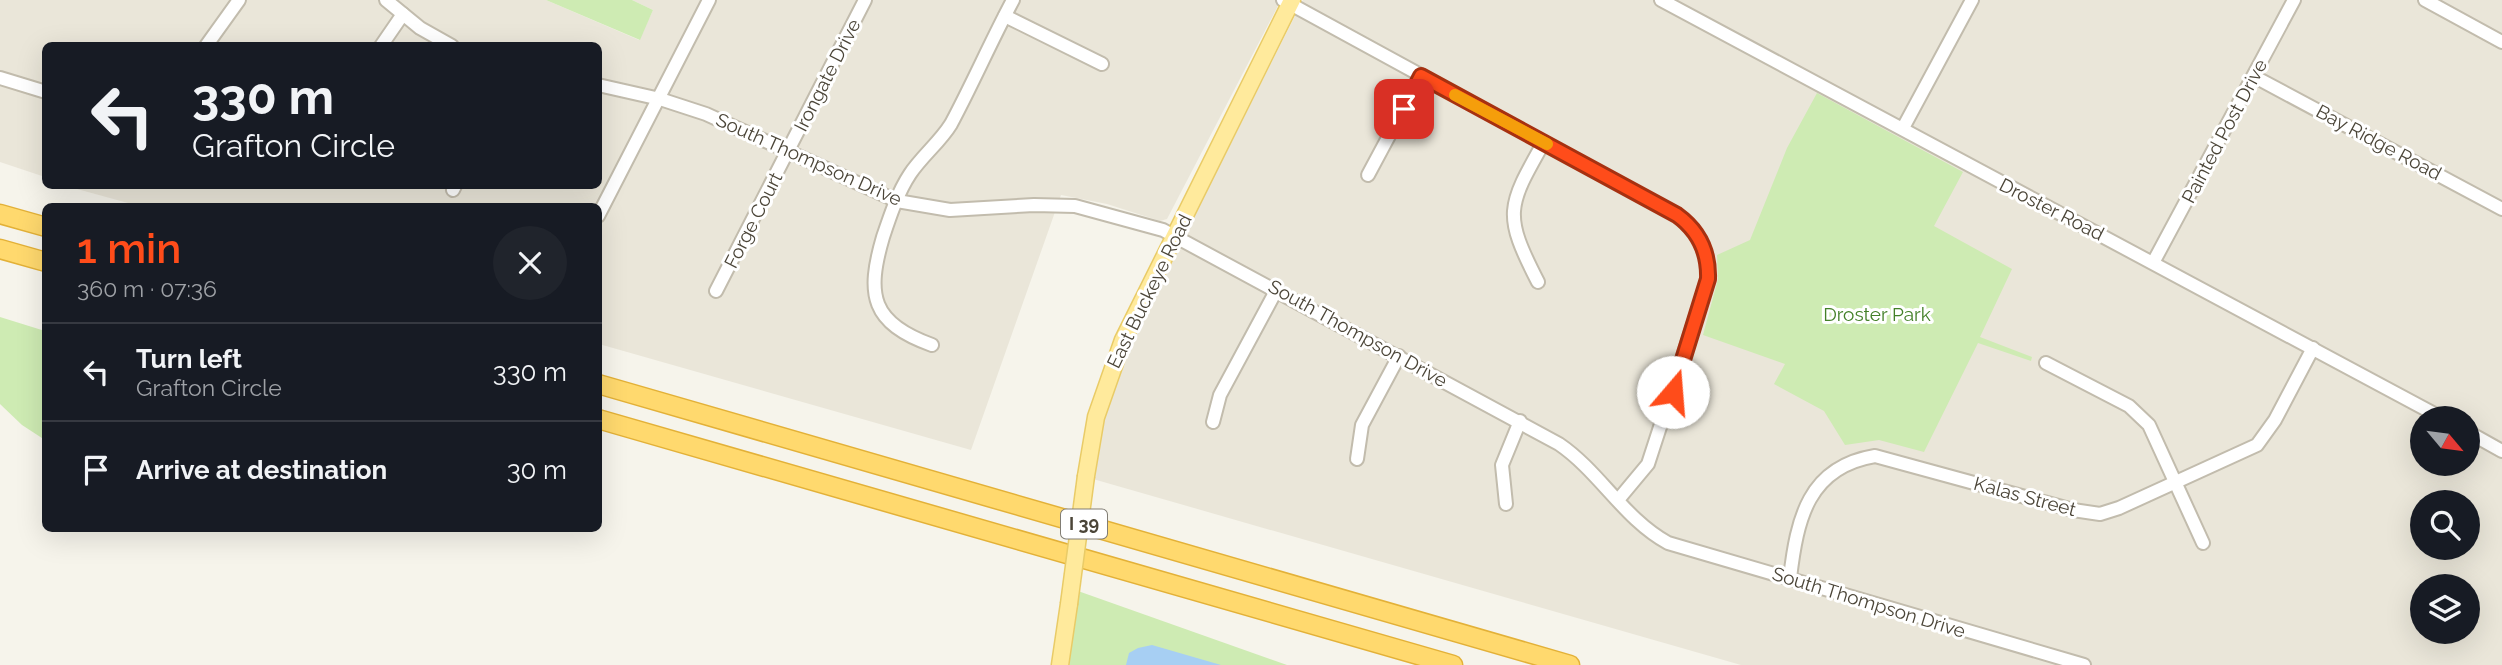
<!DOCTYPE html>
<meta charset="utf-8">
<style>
:root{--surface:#171b24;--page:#20242c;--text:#f1f3f6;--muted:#9ea1a6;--line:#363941;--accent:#ff4c1a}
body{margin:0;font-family:Raleway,sans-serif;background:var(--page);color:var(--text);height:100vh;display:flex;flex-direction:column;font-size:26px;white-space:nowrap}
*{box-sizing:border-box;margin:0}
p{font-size:23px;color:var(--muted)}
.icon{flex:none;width:38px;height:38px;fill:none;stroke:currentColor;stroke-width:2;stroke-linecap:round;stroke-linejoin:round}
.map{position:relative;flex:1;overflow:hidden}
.details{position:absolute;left:42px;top:203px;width:560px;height:329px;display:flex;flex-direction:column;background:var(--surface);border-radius:10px;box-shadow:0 7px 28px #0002}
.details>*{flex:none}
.guide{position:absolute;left:42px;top:42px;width:560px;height:147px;border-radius:10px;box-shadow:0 7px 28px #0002;background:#171b24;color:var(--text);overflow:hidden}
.needle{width:46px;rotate:119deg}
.controls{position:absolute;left:2410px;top:406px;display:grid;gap:14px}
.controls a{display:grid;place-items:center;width:70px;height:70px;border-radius:50%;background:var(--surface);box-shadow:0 7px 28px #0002;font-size:35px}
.pin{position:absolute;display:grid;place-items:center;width:60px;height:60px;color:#fff;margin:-30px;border-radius:14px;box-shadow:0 4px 10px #0006}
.me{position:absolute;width:77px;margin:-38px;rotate:18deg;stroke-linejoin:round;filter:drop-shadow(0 0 5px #0008)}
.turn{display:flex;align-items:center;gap:24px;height:147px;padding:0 35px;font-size:32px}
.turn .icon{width:91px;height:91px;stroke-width:2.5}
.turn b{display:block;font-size:49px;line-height:60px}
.round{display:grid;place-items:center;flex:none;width:74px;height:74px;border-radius:37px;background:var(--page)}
.summary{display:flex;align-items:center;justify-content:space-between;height:119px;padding:0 35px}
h1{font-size:42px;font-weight:600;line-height:52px;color:var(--accent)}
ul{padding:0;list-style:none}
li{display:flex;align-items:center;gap:21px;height:98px;padding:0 35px;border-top:2px solid var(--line)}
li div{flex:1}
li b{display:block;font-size:26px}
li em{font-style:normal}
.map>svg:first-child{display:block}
.residential{fill:#eae6d9;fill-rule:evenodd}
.green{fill:#ceebb3}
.water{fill:#a7cff3}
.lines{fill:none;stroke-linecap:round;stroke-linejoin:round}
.minor-casing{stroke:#c2bcad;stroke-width:16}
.major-casing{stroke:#e9cb67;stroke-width:19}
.highway-casing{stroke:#e3b138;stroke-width:21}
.minor{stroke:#fff;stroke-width:12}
.major{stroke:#ffea9c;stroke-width:16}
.highway{stroke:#ffd96e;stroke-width:18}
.major-bridge-casing{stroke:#e9cb67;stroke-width:19;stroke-linecap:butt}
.major-bridge{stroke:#ffea9c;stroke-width:16}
.route-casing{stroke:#a63111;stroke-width:18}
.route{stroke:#ff4c1a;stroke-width:12}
.slow{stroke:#f59e0b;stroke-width:12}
.labels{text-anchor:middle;stroke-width:6;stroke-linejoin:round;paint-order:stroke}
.shield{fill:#fff;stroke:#817d74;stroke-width:2}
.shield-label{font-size:18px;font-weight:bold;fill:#4b4538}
.street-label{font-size:19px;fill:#4b4538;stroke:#fff}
.park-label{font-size:19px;fill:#438028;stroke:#fff}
</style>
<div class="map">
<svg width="2502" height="665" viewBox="0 0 2502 665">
<rect width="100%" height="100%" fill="#f6f4eb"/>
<g class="residential">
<polygon points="0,0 546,0 639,40 653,10 632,0 1281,0 1167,219 1160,221 1107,204 1061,195 971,450 599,344 598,206 139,206 66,186 598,186 598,46 46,46 45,177 0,162"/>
<path d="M1303,0h1199v665h-761l-648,-186 5,-41 17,-65zM2422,418h46v46h-46zM2422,502h46v46h-46zM2422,586h46v46h-46z"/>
</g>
<g class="green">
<polygon points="546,0 632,0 653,10 640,40"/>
<polygon points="1817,93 1963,172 1934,226 2012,269 1980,337 2032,357 2031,361 1978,343 1924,452 1879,440 1845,445 1824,411 1774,384 1785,364 1703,335 1718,279 1717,255 1750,240 1787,148"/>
<polygon points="0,317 45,331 45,440 22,425 0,404"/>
<polygon points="1078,591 1287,665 1067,665"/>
</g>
<polygon class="water" points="1152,645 1221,665 1126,665 1129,653 1138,648"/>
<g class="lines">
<g class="minor-casing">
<g id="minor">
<polyline points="386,0 420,28 452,46"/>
<path d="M1283,0l394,215c22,16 32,37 31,64l-60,185 -30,36"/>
<polyline points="1661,0 2442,418"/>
<polyline points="2425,0 2502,42"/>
<polyline points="1005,16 1102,64"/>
<polyline points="206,46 239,0"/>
<polyline points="381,46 403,14"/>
<polyline points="2255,77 2502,209"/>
<polyline points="0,78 46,92"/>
<path d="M598,85l62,14 46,15 191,87 53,9 84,-5 41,1 88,24 396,214c41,28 65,75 109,99l416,122"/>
<polyline points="1903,128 1972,0"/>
<polyline points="1368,175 1421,76"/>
<polyline points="453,190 455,186"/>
<polyline points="598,216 709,0"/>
<polyline points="2154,261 2294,0"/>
<path d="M1538,282c-35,-68 -31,-75 6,-140"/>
<polyline points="716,291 865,0"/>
<path d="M932,345c-61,-22 -66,-50 -49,-108 7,-21 15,-45 27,-63 12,-18 30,-32 41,-50 22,-41 40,-83 62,-124"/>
<polyline points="2046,363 2129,406 2149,425 2203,543"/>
<polyline points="1213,422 1220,395 1277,289"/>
<polyline points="2468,432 2502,451"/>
<polyline points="1357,459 1362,425 1399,356"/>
<polyline points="1506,504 1502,465 1520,421"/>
<path d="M1790,578c7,-59 18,-111 85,-122l198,54 27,4 19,-6 138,-63 18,-25 38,-72"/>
</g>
</g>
<g class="major-casing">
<g id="major">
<polyline points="1086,476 1096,417 1123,340 1292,0"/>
<polyline points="1060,665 1069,604"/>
</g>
</g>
<g class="highway-casing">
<g id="highway">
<polyline points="0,214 46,227"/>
<polyline points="0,249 46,262"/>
<polyline points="598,384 1570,665"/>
<polyline points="598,419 1453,665"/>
</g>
</g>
<use href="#minor" class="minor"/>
<use href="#major" class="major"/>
<use href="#highway" class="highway"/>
<g class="major-bridge-casing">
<polyline id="major-bridge" points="1069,604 1086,476"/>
</g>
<use href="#major-bridge" class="major-bridge"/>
</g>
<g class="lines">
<g class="route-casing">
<path id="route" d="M1404,109l17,-33 256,139c22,16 32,37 31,64l-35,113"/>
</g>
<use href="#route" class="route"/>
<polyline class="slow" points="1455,95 1547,144"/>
</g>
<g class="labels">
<rect class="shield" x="1061" y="509.5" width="46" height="29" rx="5"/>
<g class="shield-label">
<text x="1084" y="530">I 39</text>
</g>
<g class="street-label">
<text transform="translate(827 75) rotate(-63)" y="7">Irongate Drive</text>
<text transform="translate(2224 131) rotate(-62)" y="7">Painted Post Drive</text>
<text transform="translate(2379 142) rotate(28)" y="7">Bay Ridge Road</text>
<text transform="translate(809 159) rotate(24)" y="7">South Thompson Drive</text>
<text transform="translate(2052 209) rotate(27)" y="7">Droster Road</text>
<text transform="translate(753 220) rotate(-63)" y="7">Forge Court</text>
<text transform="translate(1149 291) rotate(-64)" y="7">East Buckeye Road</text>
<text transform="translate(1358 333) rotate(29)" y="7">South Thompson Drive</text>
<text transform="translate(2025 496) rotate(15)" y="7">Kalas Street</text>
<text transform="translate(1869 602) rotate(17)" y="7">South Thompson Drive</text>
</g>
<g class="park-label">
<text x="1877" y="321">Droster Park</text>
</g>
</g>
</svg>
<div class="controls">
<a><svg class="needle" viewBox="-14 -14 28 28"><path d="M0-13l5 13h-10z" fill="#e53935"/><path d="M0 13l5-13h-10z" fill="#9ea1a6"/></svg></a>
<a><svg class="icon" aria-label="search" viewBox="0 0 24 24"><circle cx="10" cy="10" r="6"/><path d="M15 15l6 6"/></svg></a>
<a><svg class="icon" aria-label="layers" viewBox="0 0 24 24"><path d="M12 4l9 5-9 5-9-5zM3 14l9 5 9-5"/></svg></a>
</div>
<div class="pin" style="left:1404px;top:109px;background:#d93025"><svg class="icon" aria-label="arrive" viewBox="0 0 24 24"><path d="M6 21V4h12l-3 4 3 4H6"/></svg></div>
<svg class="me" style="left:1673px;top:392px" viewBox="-20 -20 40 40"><circle r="19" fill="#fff"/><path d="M0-13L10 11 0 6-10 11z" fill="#ff4c1a"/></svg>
<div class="guide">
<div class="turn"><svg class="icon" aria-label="left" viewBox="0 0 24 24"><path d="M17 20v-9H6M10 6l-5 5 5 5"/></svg><div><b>330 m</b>Grafton Circle</div></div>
</div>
<section class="details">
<div class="summary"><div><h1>1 min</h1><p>360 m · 07:36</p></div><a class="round"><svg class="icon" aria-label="close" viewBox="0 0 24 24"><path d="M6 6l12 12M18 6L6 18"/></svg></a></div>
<ul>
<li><svg class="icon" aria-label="left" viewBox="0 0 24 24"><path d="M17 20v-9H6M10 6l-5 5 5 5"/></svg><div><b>Turn left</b><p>Grafton Circle</p></div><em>330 m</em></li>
<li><svg class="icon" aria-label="arrive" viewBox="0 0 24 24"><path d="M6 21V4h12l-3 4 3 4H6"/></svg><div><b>Arrive at destination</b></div><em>30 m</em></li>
</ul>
</section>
</div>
